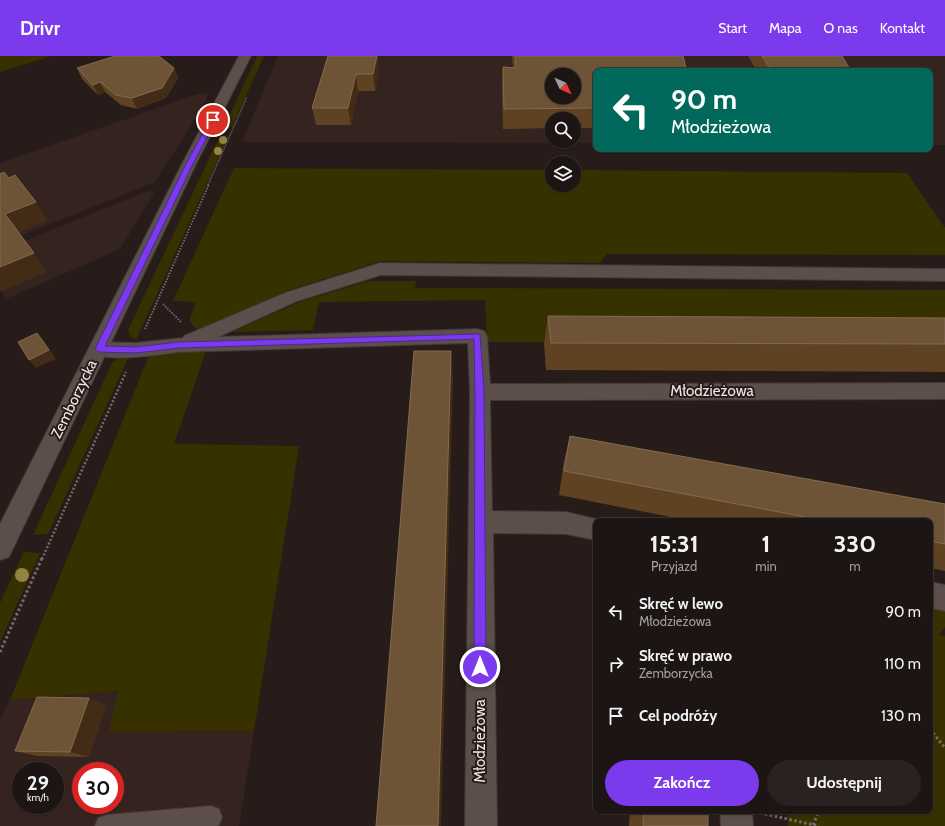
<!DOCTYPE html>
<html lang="pl">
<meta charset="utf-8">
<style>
:root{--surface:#1d1513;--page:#2a2221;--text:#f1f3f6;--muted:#a09fa0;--line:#3b3433;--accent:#7c3aed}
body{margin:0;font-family:Cabin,sans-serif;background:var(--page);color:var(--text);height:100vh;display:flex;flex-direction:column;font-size:15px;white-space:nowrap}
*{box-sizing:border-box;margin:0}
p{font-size:13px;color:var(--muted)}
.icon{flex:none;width:22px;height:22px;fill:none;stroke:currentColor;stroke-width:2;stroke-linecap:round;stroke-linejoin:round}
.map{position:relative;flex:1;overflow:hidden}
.panel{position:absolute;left:593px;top:462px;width:340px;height:296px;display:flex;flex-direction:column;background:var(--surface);border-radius:8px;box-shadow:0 1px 3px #0004,0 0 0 1px var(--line)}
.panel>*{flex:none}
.banner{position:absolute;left:593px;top:12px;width:340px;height:84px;border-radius:8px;box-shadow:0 1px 3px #0004,0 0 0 1px var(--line);background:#00695c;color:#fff;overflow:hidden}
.needle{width:26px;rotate:134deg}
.buttons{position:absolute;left:545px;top:12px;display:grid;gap:8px}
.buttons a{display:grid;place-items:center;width:36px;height:36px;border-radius:50%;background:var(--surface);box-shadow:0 1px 3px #0004,0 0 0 1px var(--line);font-size:20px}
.speed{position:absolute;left:12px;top:706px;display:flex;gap:8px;font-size:20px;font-weight:700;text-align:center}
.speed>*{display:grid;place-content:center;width:52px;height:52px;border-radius:50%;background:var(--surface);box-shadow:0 1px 3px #0004,0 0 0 1px var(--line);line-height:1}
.speed small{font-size:10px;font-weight:400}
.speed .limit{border:6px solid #d22;background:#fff;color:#111}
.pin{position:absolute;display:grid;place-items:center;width:34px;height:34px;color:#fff;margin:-17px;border:2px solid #fff;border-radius:50%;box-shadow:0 1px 4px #0007}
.me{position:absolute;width:44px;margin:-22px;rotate:0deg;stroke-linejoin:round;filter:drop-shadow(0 0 3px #0008)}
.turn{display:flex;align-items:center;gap:14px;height:84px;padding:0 12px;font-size:18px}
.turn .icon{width:52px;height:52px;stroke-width:2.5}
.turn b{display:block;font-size:28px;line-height:34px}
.eta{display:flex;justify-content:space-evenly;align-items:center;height:68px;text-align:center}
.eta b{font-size:24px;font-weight:800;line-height:28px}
.primary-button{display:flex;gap:8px;margin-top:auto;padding:8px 12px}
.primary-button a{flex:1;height:46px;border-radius:24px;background:var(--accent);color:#fff;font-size:16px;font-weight:800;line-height:46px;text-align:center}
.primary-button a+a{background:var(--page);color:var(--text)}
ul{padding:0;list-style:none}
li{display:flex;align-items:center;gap:12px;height:52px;padding:0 12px}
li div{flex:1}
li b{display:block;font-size:15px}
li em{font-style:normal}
header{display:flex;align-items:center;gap:24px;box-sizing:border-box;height:56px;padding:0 20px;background:var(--accent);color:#fff}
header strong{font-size:19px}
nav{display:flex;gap:22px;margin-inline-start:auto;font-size:14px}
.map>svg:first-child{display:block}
.built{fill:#35231f;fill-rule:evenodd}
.green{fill:#373100}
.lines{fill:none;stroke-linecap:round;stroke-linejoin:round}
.lane-casing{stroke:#403836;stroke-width:2}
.street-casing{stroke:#403836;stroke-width:2}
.secondary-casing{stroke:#403836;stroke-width:2}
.path-far3{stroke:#746a68;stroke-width:1.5;stroke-dasharray:1 1;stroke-linecap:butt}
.path-far2{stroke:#746a68;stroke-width:2;stroke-dasharray:1.5 1.5;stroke-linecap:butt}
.path-far1{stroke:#746a68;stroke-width:2.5;stroke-dasharray:2 2;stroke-linecap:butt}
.path{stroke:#746a68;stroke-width:3;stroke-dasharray:2.5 2.5;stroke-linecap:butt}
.lane{fill:#5b4e4b;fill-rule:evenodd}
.street{fill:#5b4e4b;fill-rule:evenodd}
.secondary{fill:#5b4e4b;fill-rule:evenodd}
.tree{fill:#918442}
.wall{fill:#5f4221}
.shaded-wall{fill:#422c15}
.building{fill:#6e5436;stroke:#826b51;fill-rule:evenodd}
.route{fill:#7c3aed;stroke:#51269a}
.labels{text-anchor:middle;stroke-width:4;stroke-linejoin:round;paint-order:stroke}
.street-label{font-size:15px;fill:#efe7e5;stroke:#271c19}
</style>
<header>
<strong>Drivr</strong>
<nav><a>Start</a><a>Mapa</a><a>O nas</a><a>Kontakt</a></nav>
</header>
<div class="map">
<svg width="945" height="770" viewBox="0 0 945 770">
<rect width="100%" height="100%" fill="#271c19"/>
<g class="built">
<path d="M278,0h667v89h-15v-74h-334v72l-354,-1zM552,19h22v22h-22zM552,63h22v22h-22z"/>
<polygon points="210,35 201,54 155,126 0,188 0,107 195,39"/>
<polygon points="150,134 154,137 120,193 6,243 0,234 0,195"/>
<path d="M118,635l-8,41 144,-1 -15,95h-239v-106l10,-20zM21,715h34v34h-34zM81,715h34v34h-34z"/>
</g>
<g class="green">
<polygon points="0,0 51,0 0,16"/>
<polygon points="257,0 264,0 232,71 229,71 226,67"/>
<polygon points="228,81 136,284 130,280 128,274 213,94 218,85"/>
<polygon points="234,112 552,114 552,129 574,129 574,114 907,117 945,172 945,199 607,198 600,207 380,205 289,234 198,274 189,265 196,246 173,245"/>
<polygon points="369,225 416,225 415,232 945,234 945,287 487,286 485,244 319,246 313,274 232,276 302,245"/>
<polygon points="206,295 174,388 299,390 254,675 109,676 118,635 10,644 150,297"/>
<polygon points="130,298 48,478 33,479 112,307 120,301"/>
<polygon points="24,496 40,497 0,586 0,547"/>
<polygon points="930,551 945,554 945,571 939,579 945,580 945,770 788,770 788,755 930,755"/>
</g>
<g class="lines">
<g class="lane-casing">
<polygon id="lane" points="211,750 219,753 222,761 219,769 215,770 95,770 98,762 106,759"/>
</g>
<g class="street-casing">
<g id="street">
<path d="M380,207l565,6v12l-564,-6 -84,26 -79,36 259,-8 7,2 3,5 3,48 455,-1v16l-455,1 2,111 74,1 38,9h-8v19l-30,-6 -73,-1 4,293h-32l5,-434 -2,-49 -288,9c-27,3 -62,10 -88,2l-3,-5 3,-5 7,-2 36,1 48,-5 1,-2 101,-43z"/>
<polygon points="930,526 945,529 945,555 930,552"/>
<polygon points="720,755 752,755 753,770 721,770"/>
</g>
</g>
<g class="secondary-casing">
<polygon id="secondary" points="239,0 251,0 196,108 9,501 0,504 0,468 182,108"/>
</g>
<polyline class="path-far3" points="208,129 247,41"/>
<g class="path-far2">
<polyline points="163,248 181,266"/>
<polyline points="145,273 209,128"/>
</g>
<polyline class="path-far1" points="42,503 126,316"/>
<g class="path">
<polyline points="0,596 42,502"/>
<polyline points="930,673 945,692"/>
<polyline points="765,758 819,770"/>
<polyline points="813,769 819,755"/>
</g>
<use href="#lane" class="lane"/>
<use href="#street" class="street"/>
<use href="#secondary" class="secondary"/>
</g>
<g class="tree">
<circle cx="223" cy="84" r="4"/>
<circle cx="218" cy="95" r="4"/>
<circle cx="22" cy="519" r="7"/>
</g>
<g class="wall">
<polygon points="328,0 379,14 375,35 358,35 351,69 316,69 312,52"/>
<polygon points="512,0 683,0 596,15 596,72 574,72 574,63 552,63 552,72 503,73 502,31 503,11 513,12"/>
<polygon points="748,0 842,0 851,15 757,15"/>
<polygon points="144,1 174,12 178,22 166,42 137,53 121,49 105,36 98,39 82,23 77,12"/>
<polygon points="548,260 945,262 945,316 546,314 544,288"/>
<polygon points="570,380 945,448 945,515 930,512 930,465 691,465 559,439 564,405"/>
<polygon points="106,649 89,701 37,700 15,695"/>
<polygon points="630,755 708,755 708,770 629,770"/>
</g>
<g class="shaded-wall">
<polygon points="377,0 378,0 379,14 375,35 373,18"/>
<polygon points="174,12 178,22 166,42 137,53 132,42"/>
<polygon points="356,18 358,35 351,69 348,52"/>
<polygon points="100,26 105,36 98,39 93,29"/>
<polygon points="36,146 48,165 18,177 5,158"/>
<polygon points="34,197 47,216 1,236 0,234 0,211"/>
<polygon points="37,277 44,285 56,303 36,312 29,304"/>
<polygon points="451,295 453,323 441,770 438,770"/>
<polygon points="89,642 106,649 89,701 70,696"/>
</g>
<g class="building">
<polygon points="115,0 142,0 144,1 148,0 159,0 174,12 162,32 132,42 116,39 100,26 93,29 77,12"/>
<polygon points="328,0 377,0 373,18 356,18 348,52 312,52"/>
<path d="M515,0h168l4,15h-91v37l-92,1 -1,-42 13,1zM552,19h22v22h-22z"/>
<polygon points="762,0 842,0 851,15 772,15"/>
<polygon points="4,116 9,122 15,119 36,146 5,158 34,197 0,211 0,118"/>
<polygon points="548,260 945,262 945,288 551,287"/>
<polygon points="37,277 49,294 29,304 18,286"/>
<polygon points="414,295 451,295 438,770 376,770"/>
<polygon points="570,380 945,448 945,488 930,485 930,465 826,465 564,415"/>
<polygon points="37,641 89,642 70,696 15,695"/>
<polygon points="644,755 708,755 708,770 643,770"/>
</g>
<polygon class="route" points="213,62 216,64 193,108 105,290 135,291 180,286 480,278 484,336 486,611 484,615 480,617 476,615 474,611 475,336 474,283 180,292 135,297 99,296 95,293 186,108 210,64"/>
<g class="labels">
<g class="street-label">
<text x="712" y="340">Młodzieżowa</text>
<text transform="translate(74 343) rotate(-64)" y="5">Zemborzycka</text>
<text transform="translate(480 685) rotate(-90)" y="5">Młodzieżowa</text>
</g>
</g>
</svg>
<div class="buttons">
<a><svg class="needle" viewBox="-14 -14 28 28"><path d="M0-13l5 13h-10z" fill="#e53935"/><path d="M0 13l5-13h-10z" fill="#a09fa0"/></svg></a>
<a><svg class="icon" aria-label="search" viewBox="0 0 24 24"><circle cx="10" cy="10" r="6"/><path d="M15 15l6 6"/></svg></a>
<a><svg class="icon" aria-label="layers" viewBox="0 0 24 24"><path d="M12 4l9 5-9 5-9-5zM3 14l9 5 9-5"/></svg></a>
</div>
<div class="speed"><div>29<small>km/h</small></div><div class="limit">30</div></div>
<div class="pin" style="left:213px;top:64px;background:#d93025"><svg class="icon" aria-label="arrive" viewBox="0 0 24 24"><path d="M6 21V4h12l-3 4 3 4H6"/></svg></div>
<svg class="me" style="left:480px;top:611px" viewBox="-20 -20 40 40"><circle r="17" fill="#7c3aed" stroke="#fff" stroke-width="3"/><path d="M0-11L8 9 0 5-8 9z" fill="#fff"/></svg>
<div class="banner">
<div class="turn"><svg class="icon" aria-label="left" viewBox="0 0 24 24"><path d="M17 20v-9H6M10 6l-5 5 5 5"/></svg><div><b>90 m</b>Młodzieżowa</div></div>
</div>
<section class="panel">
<div class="eta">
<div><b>15:31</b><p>Przyjazd</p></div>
<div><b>1</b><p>min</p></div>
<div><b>330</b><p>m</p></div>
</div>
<ul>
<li><svg class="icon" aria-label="left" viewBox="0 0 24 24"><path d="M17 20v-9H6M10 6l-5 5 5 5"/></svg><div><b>Skręć w lewo</b><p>Młodzieżowa</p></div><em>90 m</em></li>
<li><svg class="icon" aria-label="right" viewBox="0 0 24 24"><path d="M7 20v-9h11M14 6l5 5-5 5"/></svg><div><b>Skręć w prawo</b><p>Zemborzycka</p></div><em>110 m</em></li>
<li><svg class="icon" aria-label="arrive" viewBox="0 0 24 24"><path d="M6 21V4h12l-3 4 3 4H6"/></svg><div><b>Cel podróży</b></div><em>130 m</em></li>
</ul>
<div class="primary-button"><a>Zakończ</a><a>Udostępnij</a></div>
</section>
</div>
